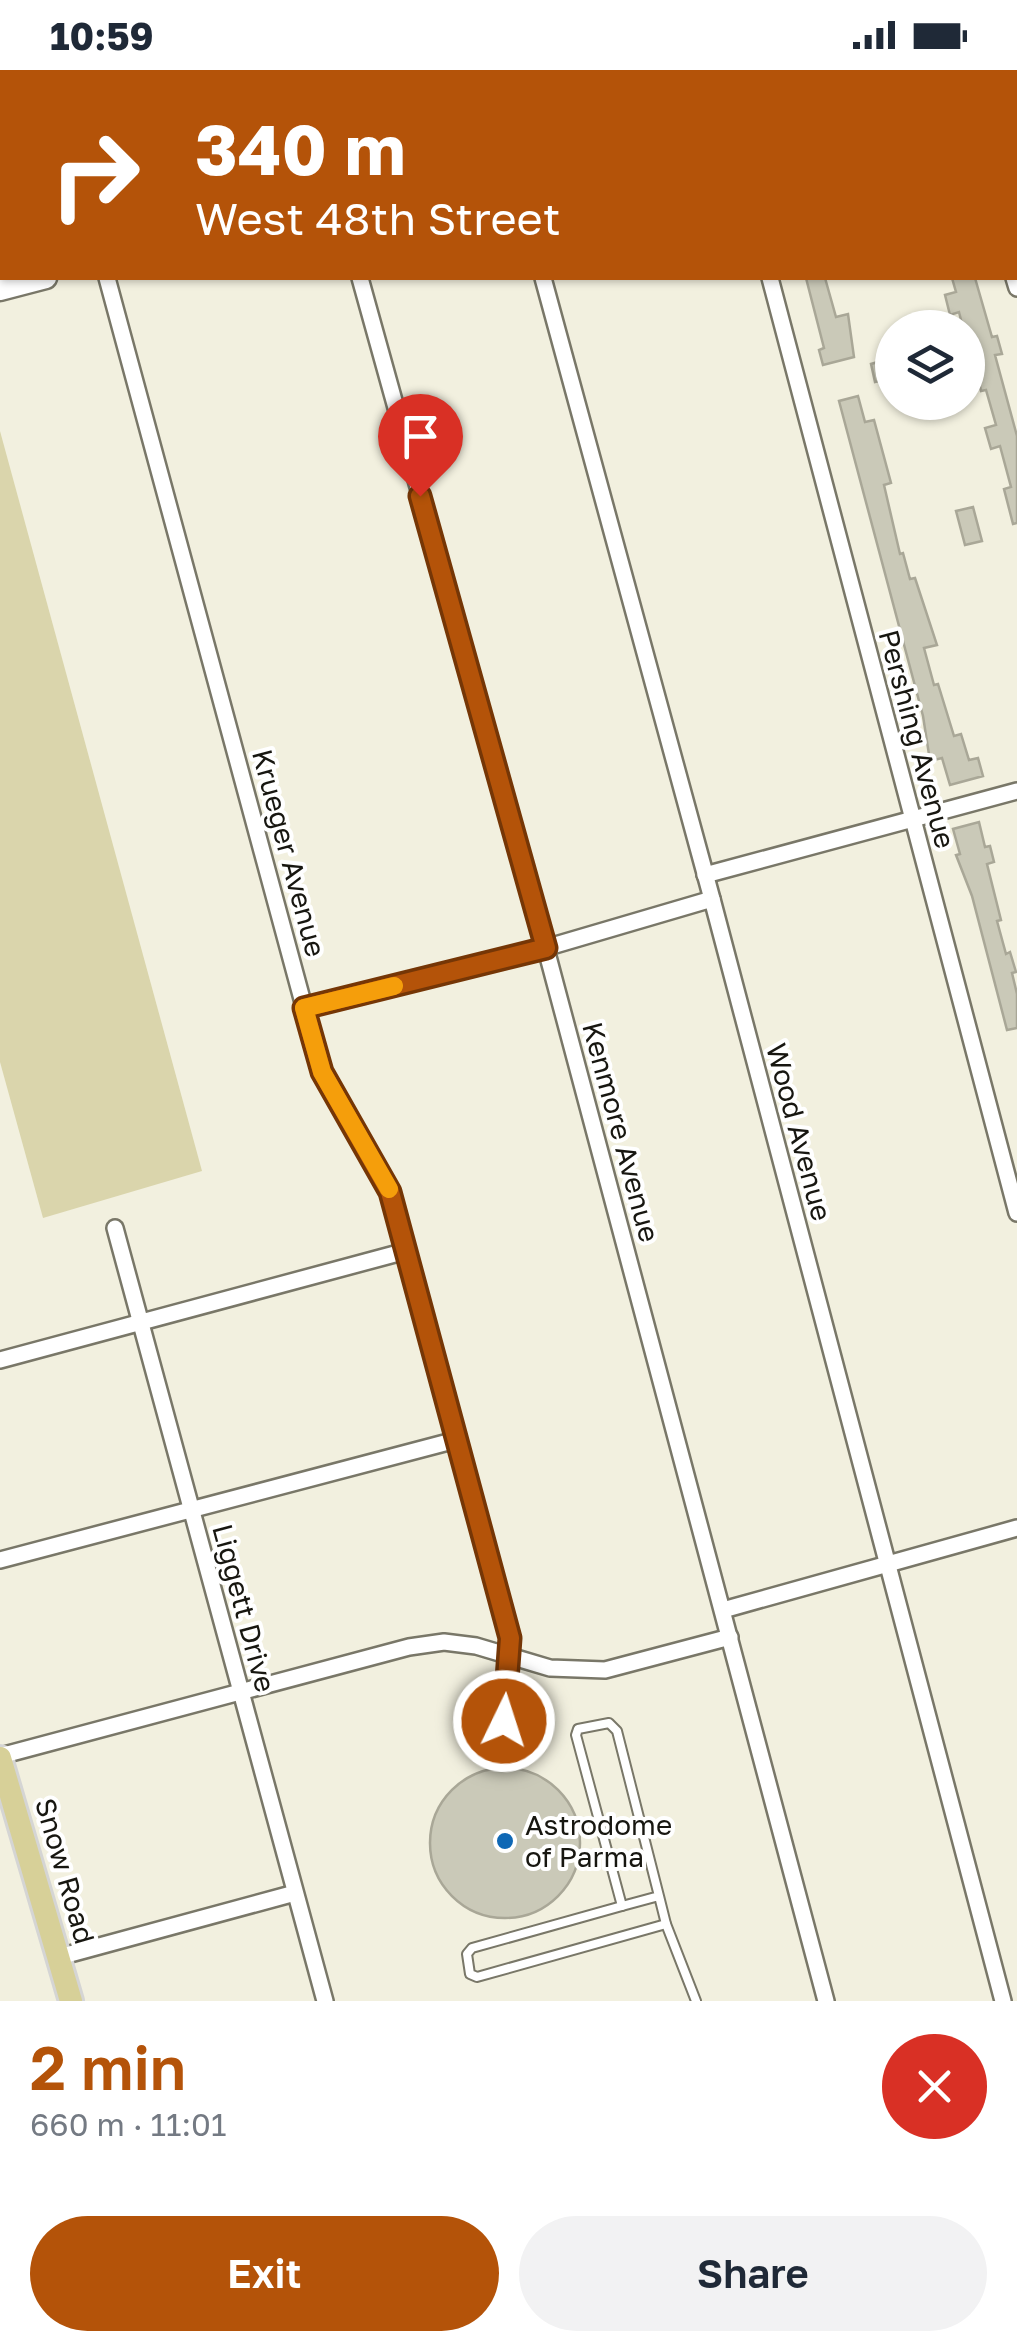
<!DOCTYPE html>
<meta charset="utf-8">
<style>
:root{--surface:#fff;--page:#f2f2f3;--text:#1f2937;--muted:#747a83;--accent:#b45309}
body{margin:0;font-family:"Golos Text",sans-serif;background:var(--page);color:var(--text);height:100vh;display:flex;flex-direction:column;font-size:38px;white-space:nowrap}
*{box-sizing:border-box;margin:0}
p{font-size:32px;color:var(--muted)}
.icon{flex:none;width:55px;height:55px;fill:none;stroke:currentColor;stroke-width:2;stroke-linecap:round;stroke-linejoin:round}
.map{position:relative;height:1931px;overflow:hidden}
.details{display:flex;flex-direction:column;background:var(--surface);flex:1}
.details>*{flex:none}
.guide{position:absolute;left:0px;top:0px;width:1018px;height:210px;box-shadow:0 2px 8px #0004;background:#b45309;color:#fff;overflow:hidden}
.controls{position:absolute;left:875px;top:240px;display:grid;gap:20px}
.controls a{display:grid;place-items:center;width:110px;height:110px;border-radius:50%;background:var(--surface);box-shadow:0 2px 8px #0004;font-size:50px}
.pin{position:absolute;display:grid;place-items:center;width:85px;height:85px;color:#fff;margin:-102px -42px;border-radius:50% 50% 50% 0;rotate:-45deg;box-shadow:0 0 10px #0007}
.pin .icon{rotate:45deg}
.me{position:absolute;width:110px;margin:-55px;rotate:4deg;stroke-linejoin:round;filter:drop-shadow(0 0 8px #0008)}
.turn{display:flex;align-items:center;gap:35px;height:210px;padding:0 30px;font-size:45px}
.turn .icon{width:130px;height:130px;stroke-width:2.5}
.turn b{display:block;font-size:70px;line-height:85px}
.round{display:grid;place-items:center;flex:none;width:105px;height:105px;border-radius:52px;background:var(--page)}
.summary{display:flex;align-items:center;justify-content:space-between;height:170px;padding:0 30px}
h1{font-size:60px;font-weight:600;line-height:75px;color:var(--accent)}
.cta{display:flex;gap:20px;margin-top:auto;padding:20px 30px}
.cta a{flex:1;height:115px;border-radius:60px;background:var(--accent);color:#fff;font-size:40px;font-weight:600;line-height:115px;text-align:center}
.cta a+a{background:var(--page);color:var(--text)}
.status{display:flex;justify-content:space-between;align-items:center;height:70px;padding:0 50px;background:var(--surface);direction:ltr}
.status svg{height:28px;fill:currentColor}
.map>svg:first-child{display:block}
.green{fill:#dad5ac}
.building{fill:#cac9b8;stroke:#a9a797;stroke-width:2.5}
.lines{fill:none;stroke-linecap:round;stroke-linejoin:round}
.lane-casing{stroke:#797768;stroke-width:12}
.street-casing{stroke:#797768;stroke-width:20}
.secondary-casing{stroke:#797768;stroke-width:25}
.primary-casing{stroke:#d5d5d4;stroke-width:28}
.lane{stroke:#fff;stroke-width:8}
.street{stroke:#fff;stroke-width:15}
.secondary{stroke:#fff;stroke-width:20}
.primary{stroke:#d7d098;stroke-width:22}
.route-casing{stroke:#753606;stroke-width:25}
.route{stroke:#b45309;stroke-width:18}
.slow{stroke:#f59e0b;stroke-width:18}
.poi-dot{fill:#0f68b5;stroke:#fff;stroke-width:4}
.labels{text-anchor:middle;stroke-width:8;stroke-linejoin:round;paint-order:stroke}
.street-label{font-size:28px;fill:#171610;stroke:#fff}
.poi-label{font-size:28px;fill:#171610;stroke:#fff;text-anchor:start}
</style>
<div class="status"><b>10:59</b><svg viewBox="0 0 49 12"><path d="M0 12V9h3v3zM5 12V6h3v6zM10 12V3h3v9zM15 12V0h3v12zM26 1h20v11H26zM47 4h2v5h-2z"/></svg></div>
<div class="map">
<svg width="1017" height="1931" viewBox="0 0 1017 1931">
<rect width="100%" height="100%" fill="#f2f0df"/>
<polygon class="green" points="0,361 202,1101 43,1148 0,992"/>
<g class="building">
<polygon points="806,208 825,208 836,247 848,244 854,287 823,295 819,280 824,278"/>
<polygon points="952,208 975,208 992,267 997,266 1002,284 995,285 1017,366 1017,453 1013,454 1004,419 1011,417 1000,376 991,379 985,358 996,355 986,320 981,321 968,258 963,258 959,242 950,245 945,225 956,222"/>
<polygon points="892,288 892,308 875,312 871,294"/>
<polygon points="858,326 865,352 874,350 891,413 884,415 900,484 903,483 910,509 915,508 937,575 924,578 934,615 938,614 954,666 961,664 969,690 978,688 983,706 950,715 942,688 930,691 923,646 839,331"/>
<polygon points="973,437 982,471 965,475 956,441"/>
<polygon points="979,752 985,777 990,776 994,792 987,794 1001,850 997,851 1006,884 1010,882 1016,902 1012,903 1017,924 1017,958 1007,960 972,826 956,785 960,784 953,759"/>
<circle cx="505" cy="1773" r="75"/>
</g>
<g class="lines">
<g class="lane-casing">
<g id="lane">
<polyline points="659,1826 617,1661 609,1653 578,1659 576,1665 622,1836 659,1826 666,1854 696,1931"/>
<polyline points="622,1836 472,1878 467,1884 470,1904 477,1907 666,1854"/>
</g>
</g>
<g class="street-casing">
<g id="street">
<polyline points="159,0 160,2"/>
<polyline points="361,0 361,2"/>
<polyline points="567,0 567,2"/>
<polyline points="769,0 769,2"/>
<polyline points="959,0 959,2"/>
<polyline points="0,168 2,178"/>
<polyline points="107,208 322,1003 390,1122 510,1567 504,1651"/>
<polyline points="360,208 542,864 826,1931"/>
<polyline points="543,208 712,829 1003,1931"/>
<polyline points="770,208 1017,1143"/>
<polyline points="1014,208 1017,218"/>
<polyline points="705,805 1017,721"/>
<polyline points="304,939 545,878 712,829"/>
<polyline points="115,1158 325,1931"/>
<polyline points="0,1290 406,1181"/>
<polyline points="0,1490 456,1370"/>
<polyline points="723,1540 1017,1458"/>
<polyline points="0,1686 409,1577 444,1572 476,1576 550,1598 605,1600 730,1567"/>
<polyline points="59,1887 295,1823"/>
</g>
</g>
<g class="secondary-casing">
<g id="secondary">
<polyline points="798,2 808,0"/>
<polyline points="0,220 46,208"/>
</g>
</g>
<g class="primary-casing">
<polyline id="primary" points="0,1688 71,1931"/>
</g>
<use href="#lane" class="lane"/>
<use href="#street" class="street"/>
<use href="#secondary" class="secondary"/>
<use href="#primary" class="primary"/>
</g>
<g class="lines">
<g class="route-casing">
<polyline id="route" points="420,426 546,878 304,938 322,1002 390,1122 510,1568 504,1651"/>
</g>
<use href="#route" class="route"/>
<polyline class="slow" points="389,1119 322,1002 304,938 394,916"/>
</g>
<circle class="poi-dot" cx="505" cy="1771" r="10"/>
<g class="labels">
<g class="street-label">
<text transform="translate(917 669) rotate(75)" y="10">Pershing Avenue</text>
<text transform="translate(289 783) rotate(75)" y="10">Krueger Avenue</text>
<text transform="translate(621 1062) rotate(75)" y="10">Kenmore Avenue</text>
<text transform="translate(799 1062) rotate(75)" y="10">Wood Avenue</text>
<text transform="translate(244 1538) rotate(75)" y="10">Liggett Drive</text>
<text transform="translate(65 1801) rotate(74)" y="10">Snow Road</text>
</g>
<g class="poi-label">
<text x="525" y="1765">Astrodome<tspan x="525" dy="32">of Parma</tspan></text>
</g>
</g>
</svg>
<div class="controls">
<a><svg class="icon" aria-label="layers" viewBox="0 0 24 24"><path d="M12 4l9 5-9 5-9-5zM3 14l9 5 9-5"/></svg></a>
</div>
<div class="pin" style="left:420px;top:426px;background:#d93025"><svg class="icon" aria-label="arrive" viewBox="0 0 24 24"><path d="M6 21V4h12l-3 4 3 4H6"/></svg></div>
<svg class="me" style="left:504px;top:1651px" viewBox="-20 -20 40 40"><circle r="17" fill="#b45309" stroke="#fff" stroke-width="3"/><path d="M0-11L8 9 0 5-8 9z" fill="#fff"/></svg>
<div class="guide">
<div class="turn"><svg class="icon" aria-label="right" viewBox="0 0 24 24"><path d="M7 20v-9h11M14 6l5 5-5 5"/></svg><div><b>340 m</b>West 48th Street</div></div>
</div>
</div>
<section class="details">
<div class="summary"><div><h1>2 min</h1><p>660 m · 11:01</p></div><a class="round" style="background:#d93025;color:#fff"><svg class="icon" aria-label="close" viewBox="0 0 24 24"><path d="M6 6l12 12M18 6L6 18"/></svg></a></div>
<div class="cta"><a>Exit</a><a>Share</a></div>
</section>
